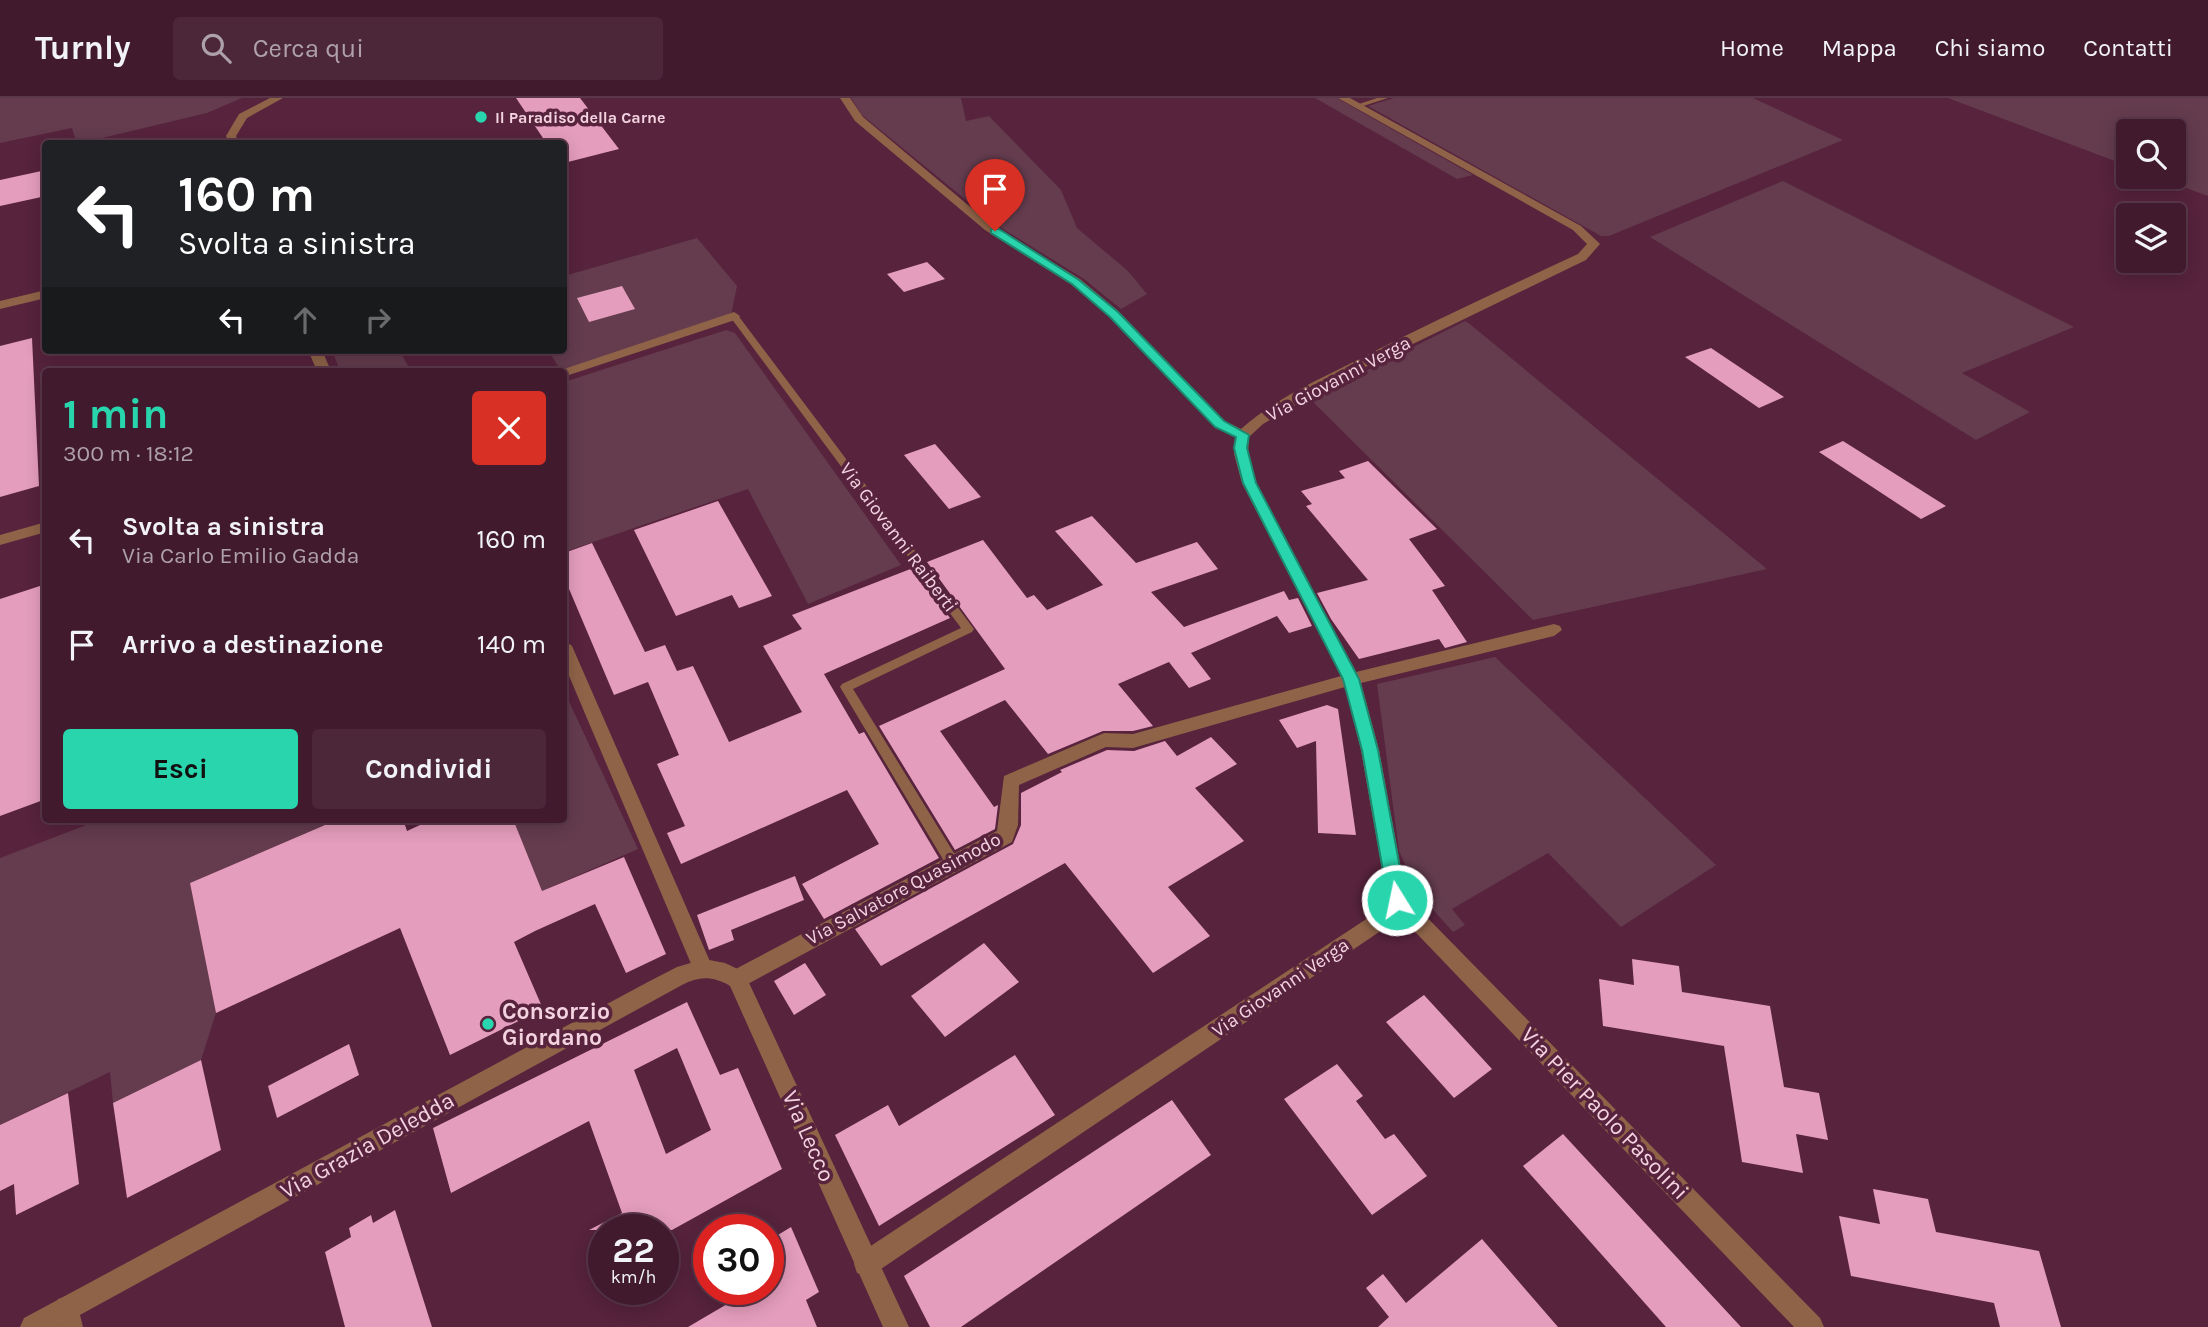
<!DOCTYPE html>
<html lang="it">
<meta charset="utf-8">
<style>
:root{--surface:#411a2e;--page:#4c273a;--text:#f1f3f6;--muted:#aea1aa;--line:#5a384a;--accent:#29d5ad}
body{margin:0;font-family:Karla,sans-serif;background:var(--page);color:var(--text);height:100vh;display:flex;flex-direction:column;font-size:26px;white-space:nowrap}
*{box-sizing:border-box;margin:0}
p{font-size:23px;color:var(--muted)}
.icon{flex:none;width:38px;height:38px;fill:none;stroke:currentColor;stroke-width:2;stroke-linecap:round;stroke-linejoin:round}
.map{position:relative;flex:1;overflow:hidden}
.drawer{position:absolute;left:42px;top:270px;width:525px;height:455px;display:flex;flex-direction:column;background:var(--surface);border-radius:7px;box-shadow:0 4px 18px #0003,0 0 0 2px var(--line)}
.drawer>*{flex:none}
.banner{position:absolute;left:42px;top:42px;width:525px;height:214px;border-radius:7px;box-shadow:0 4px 18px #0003,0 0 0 2px var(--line);background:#202124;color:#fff;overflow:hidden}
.buttons{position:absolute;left:2116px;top:21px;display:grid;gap:14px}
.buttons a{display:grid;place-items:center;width:70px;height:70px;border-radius:7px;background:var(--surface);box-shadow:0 4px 18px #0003,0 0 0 2px var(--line);font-size:35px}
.speed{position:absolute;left:588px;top:1116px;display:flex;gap:14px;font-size:35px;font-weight:700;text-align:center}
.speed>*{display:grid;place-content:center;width:91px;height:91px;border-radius:50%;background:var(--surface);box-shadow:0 4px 18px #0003,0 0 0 2px var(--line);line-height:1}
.speed small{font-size:18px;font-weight:400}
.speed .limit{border:10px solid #d22;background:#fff;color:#111}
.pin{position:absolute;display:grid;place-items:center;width:60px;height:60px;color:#fff;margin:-72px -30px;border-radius:50% 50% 50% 0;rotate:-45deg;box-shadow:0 0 7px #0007}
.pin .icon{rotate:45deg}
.me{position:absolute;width:77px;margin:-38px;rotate:350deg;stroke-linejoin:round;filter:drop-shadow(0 0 5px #0008)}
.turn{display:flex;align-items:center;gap:24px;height:147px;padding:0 21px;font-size:32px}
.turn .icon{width:91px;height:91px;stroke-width:2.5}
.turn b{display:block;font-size:49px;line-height:60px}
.lanes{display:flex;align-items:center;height:66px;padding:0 21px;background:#0003;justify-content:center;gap:35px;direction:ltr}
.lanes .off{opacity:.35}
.round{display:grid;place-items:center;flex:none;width:74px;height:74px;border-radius:7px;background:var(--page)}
.summary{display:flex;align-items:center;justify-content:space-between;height:119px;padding:0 21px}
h1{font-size:42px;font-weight:700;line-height:52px;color:var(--accent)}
.cta{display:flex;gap:14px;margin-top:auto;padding:14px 21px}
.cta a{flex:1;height:80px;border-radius:7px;background:var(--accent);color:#111;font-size:28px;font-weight:700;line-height:80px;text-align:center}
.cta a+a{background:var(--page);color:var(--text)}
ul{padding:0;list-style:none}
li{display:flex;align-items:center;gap:21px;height:105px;padding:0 21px}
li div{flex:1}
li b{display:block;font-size:26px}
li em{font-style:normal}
header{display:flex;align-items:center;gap:42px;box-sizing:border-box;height:98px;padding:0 35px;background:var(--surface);border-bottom:2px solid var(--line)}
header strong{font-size:33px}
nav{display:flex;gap:38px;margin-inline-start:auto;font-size:24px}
.search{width:490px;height:63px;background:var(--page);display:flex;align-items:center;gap:18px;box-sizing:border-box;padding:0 24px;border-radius:7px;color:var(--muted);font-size:26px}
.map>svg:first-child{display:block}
.green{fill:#643c4e}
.building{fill:#e49dbc;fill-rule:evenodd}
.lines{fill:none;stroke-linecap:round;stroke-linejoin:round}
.service{fill:#8e6348;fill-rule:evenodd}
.minor{fill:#8e6348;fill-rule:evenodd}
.tertiary{fill:#8e6348;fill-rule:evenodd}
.route{fill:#29d5ad;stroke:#1b8a70;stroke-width:2}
.poi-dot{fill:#29d5ad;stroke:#57233d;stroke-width:2.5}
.labels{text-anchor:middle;stroke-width:7;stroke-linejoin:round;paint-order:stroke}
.far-poi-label{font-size:16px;font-weight:bold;fill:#f4d3e0;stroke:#57233d;text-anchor:start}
.street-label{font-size:19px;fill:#f4d3e0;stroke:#57233d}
.near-poi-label{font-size:23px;font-weight:bold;fill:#f4d3e0;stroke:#57233d;text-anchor:start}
.near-street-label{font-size:23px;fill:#f4d3e0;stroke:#57233d}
</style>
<header>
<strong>Turnly</strong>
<div class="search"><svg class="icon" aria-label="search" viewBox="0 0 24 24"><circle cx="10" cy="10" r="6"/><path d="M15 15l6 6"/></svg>Cerca qui</div>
<nav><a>Home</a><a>Mappa</a><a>Chi siamo</a><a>Contatti</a></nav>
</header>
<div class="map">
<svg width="2208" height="1229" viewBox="0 0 2208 1229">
<rect width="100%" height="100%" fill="#57233d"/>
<g class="green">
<polygon points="0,0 242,0 207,15 77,46 72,30 0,45"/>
<polygon points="851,0 961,0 966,23 989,18 1061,92 1077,130 1128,173 1147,196 1121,211 1084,181 998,128 862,17"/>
<polygon points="1315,0 1337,0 1473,77 1457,81"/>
<polygon points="1394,0 1753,0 1843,42 1609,138 1601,138 1368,8"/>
<polygon points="1948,0 2208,0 2208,98 2156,79 2174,79 2174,33 2128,33 2128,68"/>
<polygon points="1783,83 2074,229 1962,275 2030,314 1976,342 1650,139"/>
<polygon points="697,140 737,188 730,222 561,273 548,252 564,252 564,178"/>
<polygon points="1465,223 1471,227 1767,471 1533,522 1310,301"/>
<polygon points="726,232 735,235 901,467 808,506 748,391 564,454 564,284"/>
<polygon points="332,252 399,252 411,273 340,273"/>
<polygon points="1495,559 1716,767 1621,829 1548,755 1452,811 1465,827 1453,834 1418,795 1399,753 1377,586"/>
<polygon points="564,593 638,751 542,793 513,721 564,721"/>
<polygon points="102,721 339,721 190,785 216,915 201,962 113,1005 110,974 0,1027 0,760"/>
</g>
<g class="building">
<polygon points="516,0 580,0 619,51 564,65 564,46 547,46"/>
<polygon points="46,72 46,98 0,108 0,82"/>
<polygon points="927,164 945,181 904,194 887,176"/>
<polygon points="622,188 635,211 589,224 577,200"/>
<polygon points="32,240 39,388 0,399 0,248"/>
<polygon points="1711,250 1784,299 1759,310 1685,259"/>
<polygon points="1843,343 1946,408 1921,421 1819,354"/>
<polygon points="935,346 981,399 949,411 904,357"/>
<polygon points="1368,363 1437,431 1409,441 1445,488 1432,492 1467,544 1445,550 1439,541 1359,561 1331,521 1317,495 1368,482 1306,408 1312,406 1301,393 1345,380 1339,373"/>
<polygon points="718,403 772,498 739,510 732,497 676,518 634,432"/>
<polygon points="1092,418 1136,465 1197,444 1218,471 1151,494 1184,529 1284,493 1289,502 1298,500 1312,528 1289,535 1277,518 1191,555 1211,581 1189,590 1169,564 1118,586 1153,628 1133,633 1103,633 1048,656 1005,602 940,633 994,709 998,707 995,731 955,752 879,628 1005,571 927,464 983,442 1027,500 1034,497 1047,512 1103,487 1055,433"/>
<polygon points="592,445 645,554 665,547 677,573 693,568 729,644 802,614 763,548 802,531 792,517 913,470 950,520 824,576 859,636 864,634 939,760 824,821 802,786 879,746 847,692 681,766 667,735 685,728 657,666 679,657 648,584 614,597 564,479 564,455"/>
<polygon points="46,486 46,701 0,718 0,501"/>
<polygon points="1327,607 1338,611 1356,737 1318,735 1316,643 1297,650 1279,622"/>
<polygon points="1211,639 1237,666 1195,690 1244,743 1168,789 1210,838 1153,875 1065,765 881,868 855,831 1013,746 1021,727 1021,695 1062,674 1060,672 1107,652 1134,653 1165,643 1177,658"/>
<polygon points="339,721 403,721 407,733 433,721 513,721 542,793 624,759 666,856 626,875 595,806 535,833 514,844 543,911 450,957 400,830 216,915 190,785"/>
<polygon points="795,778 804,802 731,832 734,842 709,852 697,817"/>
<polygon points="984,845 1019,884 945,939 911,898"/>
<polygon points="1632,861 1679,868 1682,894 1770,908 1784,989 1819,995 1828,1042 1796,1036 1803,1075 1742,1064 1724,948 1603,928 1599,881 1634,887"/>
<polygon points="805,865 826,897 794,917 774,883"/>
<polygon points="1424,897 1492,971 1454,1000 1386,924"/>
<path d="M687,904l33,73 18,-7 44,101 -110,61h-83l33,-17 -33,-92 -138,72 -18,-65zM677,950l34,82 -45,24 -32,-84z"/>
<polygon points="349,946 359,977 277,1020 268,988"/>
<polygon points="1015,957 1055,1017 879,1128 835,1037 888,1007 899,1028"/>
<polygon points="201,962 221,1052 127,1100 113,1005"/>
<polygon points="1337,966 1363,998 1356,1003 1385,1041 1394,1036 1427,1078 1372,1117 1284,1001"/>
<polygon points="68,995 79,1086 16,1117 14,1086 0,1093 0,1027"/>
<polygon points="1172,1002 1211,1057 961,1229 930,1229 904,1178"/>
<polygon points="1563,1036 1741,1229 1666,1229 1523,1068"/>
<polygon points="1873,1091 1928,1101 1936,1134 2039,1153 2061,1229 2000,1229 1994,1205 1851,1178 1839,1118 1880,1126"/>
<polygon points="395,1112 432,1229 345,1229 325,1154 351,1139 349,1130 371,1117 373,1125"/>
<polygon points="791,1129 819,1194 806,1202 817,1229 688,1229 751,1192 768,1192 768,1143"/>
<polygon points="1482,1141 1558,1229 1378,1229 1389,1219 1366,1190 1383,1176 1406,1205"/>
</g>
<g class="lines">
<g class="service">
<polygon points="1377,0 1388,0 1357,10 1353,8"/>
<polygon points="734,215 737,216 974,531 972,534 853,591 957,760 959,764 957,768 952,770 947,768 840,589 842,586 961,530 731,220 731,216"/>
</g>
<g class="minor">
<polygon points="270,0 283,0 247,20 236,38 239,46 229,46 226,38 239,16"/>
<path d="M840,0h10l13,19 130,109 87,53 38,32 107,110 16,8c34,-31 80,-50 120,-71 71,-36 144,-70 217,-104l9,-10 -14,-14 -235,-132h12l231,128 17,16 2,2 -14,16 -239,116 -84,48 -14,13 -1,17 8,29 100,189 198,-48 6,2 2,4 -8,6 -193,47 18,67 27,146 414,422 4,9h-30l-396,-413 -7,10 -516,349 -9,3 -9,-3 -3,-9 3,-9 520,-343 10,-14 -26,-148 -16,-63 -212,61 -27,-1 -87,38 -1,40 -6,17 -268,144 -7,2 -7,-2 -3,-7 3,-7 267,-141 7,-55 100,-43 29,1 208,-58 -99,-193 -8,-29 1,-17 -20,-10 -105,-110 -38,-32 -87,-55 -130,-109z"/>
<polygon points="46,192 46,200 0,211 0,203"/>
<polygon points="734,214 740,218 738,221 569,277 564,278 564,273 558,273"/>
<polygon points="308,252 322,252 331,273 317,273"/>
<polygon points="46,424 46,434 0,447 0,437"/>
<polygon points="564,542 572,548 712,868 709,875 702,877 695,875 692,868 564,566"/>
<polygon points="67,1198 76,1201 83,1229 57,1229 55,1210 58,1201"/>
</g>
<path class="tertiary" d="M704,861l21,4 19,9 165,355h-26l-153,-341c-17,-10 -31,-10 -48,-1l-624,342h-38l4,-9 622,-335 31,-16z"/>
</g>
<polygon class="route" points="991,131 999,131 1079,182 1118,214 1224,323 1249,337 1247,350 1256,385 1359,581 1378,652 1406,802 1404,808 1397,810 1391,808 1388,802 1362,652 1343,581 1243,385 1234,350 1236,339 1215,329 1110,219 1072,186 991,135"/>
<g class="poi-dot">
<circle cx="481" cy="19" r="7"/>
<circle cx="488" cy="926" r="7"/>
</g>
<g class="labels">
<g class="far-poi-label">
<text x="495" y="25">Il Paradiso della Carne</text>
</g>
<g class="street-label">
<text transform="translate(1338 280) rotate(-28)" y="7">Via Giovanni Verga</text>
<text transform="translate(899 439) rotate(53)" y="7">Via Giovanni Raiberti</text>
<text transform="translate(903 790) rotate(-28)" y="7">Via Salvatore Quasimodo</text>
<text transform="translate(1280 889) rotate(-34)" y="7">Via Giovanni Verga</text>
</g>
<g class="near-poi-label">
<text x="502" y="921">Consorzio<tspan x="502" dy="26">Giordano</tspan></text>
</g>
<g class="near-street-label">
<text transform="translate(1605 1015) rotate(46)" y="8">Via Pier Paolo Pasolini</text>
<text transform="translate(809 1038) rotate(66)" y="8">Via Lecco</text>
<text transform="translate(367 1047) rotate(-29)" y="8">Via Grazia Deledda</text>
</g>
</g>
</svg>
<div class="buttons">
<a><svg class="icon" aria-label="search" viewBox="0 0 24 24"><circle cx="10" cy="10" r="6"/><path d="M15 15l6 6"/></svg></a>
<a><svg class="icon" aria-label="layers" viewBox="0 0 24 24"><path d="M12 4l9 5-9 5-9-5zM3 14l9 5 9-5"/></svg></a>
</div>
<div class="speed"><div>22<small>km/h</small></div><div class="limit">30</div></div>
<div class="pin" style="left:995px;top:133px;background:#d93025"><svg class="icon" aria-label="arrive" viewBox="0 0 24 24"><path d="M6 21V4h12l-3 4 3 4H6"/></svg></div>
<svg class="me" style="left:1397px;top:802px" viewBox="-20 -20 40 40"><circle r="17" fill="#29d5ad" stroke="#fff" stroke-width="3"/><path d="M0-11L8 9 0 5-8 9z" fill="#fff"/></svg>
<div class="banner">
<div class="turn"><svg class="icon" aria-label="left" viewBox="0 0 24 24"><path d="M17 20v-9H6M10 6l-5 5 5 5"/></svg><div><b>160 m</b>Svolta a sinistra</div></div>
<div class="lanes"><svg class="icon" aria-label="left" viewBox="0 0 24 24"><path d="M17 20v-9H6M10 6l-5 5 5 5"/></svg><svg class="icon off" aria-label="ahead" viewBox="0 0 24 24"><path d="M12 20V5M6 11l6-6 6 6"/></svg><svg class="icon off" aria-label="right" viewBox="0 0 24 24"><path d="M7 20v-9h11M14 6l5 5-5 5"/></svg></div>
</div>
<section class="drawer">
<div class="summary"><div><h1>1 min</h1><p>300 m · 18:12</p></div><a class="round" style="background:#d93025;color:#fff"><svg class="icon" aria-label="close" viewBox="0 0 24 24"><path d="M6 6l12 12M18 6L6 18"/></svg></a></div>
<ul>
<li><svg class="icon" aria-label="left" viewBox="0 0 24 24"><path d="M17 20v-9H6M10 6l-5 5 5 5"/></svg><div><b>Svolta a sinistra</b><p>Via Carlo Emilio Gadda</p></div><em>160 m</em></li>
<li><svg class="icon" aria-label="arrive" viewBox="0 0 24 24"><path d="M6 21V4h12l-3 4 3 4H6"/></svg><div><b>Arrivo a destinazione</b></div><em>140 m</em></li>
</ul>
<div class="cta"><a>Esci</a><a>Condividi</a></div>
</section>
</div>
